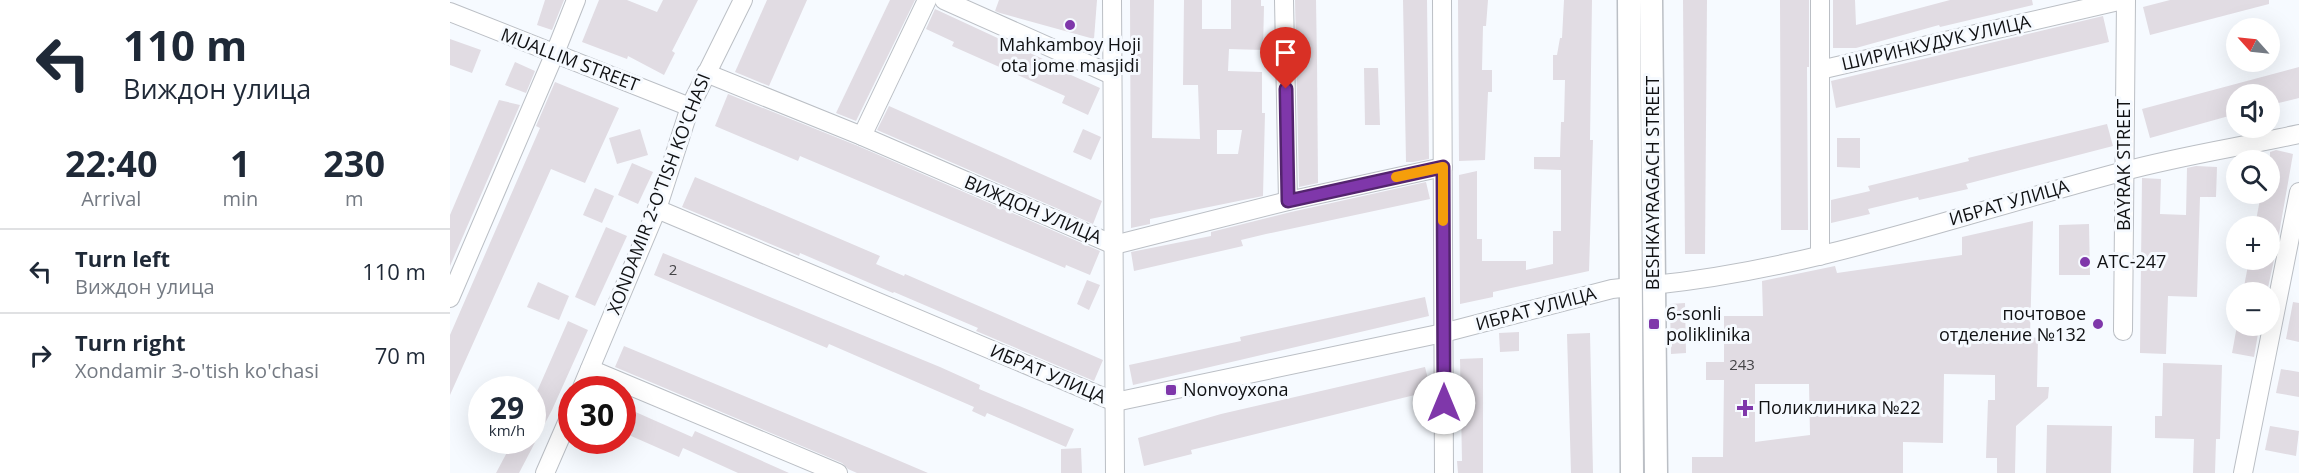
<!DOCTYPE html>
<meta charset="utf-8">
<style>
:root{--surface:#fff;--page:#f6f6f7;--text:#1f2937;--muted:#747a83;--line:#e0e1e3}
body{margin:0;font-family:"Open Sans",sans-serif;background:var(--page);color:var(--text);height:100vh;display:flex;flex-direction:column;font-size:22px;white-space:nowrap}
*{box-sizing:border-box;margin:0}
p{font-size:20px;color:var(--muted)}
.icon{flex:none;width:33px;height:33px;fill:none;stroke:currentColor;stroke-width:2;stroke-linecap:round;stroke-linejoin:round}
.map{position:relative;flex:1;overflow:hidden}
.panel{display:flex;flex-direction:column;background:var(--surface);width:450px}
.panel>*{flex:none}
.banner{background:#fff;color:var(--text);overflow:hidden}
.needle{width:39px;rotate:297deg}
.tools{position:absolute;left:1776px;top:18px;display:grid;gap:12px}
.tools a{display:grid;place-items:center;width:54px;height:54px;border-radius:50%;background:var(--surface);box-shadow:0 6px 24px #0002;font-size:30px}
.speed{position:absolute;left:18px;top:376px;display:flex;gap:12px;font-size:30px;font-weight:700;text-align:center}
.speed>*{display:grid;place-content:center;width:78px;height:78px;border-radius:50%;background:var(--surface);box-shadow:0 6px 24px #0002;line-height:1}
.speed small{font-size:15px;font-weight:400}
.speed .limit{border:9px solid #d22;background:#fff;color:#111}
.pin{position:absolute;display:grid;place-items:center;width:51px;height:51px;color:#fff;margin:-62px -26px;border-radius:50% 50% 50% 0;rotate:-45deg;box-shadow:0 0 6px #0007}
.pin .icon{rotate:45deg}
.me{position:absolute;width:66px;margin:-33px;rotate:0deg;stroke-linejoin:round;filter:drop-shadow(0 0 4px #0008)}
.turn{display:flex;align-items:center;gap:21px;height:126px;padding:0 24px;font-size:27px}
.turn .icon{width:78px;height:78px;stroke-width:2.5}
.turn b{display:block;font-size:42px;line-height:51px}
.eta{display:flex;justify-content:space-evenly;align-items:center;height:102px;text-align:center}
.eta b{font-size:36px;font-weight:700;line-height:42px}
ul{padding:0;list-style:none}
li{display:flex;align-items:center;gap:18px;height:84px;padding:0 24px;border-top:2px solid var(--line)}
li div{flex:1}
li b{display:block;font-size:22px}
li em{font-style:normal}
main{display:flex;flex:1;min-height:0}
.map>svg:first-child{display:block}
.building{fill:#e1dce3;fill-rule:evenodd}
.lines{fill:none;stroke-linecap:round;stroke-linejoin:round}
.minor-casing{stroke:#bbbfc5;stroke-width:20}
.major-casing{stroke:#bbbfc5;stroke-width:25}
.minor{stroke:#fff;stroke-width:18}
.major{stroke:#fff;stroke-width:22}
.route-casing{stroke:#53246e;stroke-width:15}
.route{stroke:#7f37aa;stroke-width:10}
.slow{stroke:#f59e0b;stroke-width:10}
.poi-dot{fill:#7f37aa;stroke:#f6faff;stroke-width:2}
.labels{text-anchor:middle;stroke-width:6;stroke-linejoin:round;paint-order:stroke}
.number-label{font-size:15px;fill:#444447}
.street-label{font-size:18px;fill:#101113;stroke:#f6faff}
.poi-label{font-size:18px;fill:#101113;stroke:#f6faff;text-anchor:start}
</style>
<main>
<section class="panel">
<div class="banner">
<div class="turn"><svg class="icon" aria-label="left" viewBox="0 0 24 24"><path d="M17 20v-9H6M10 6l-5 5 5 5"/></svg><div><b>110 m</b>Виждон улица</div></div>
</div>
<div class="eta">
<div><b>22:40</b><p>Arrival</p></div>
<div><b>1</b><p>min</p></div>
<div><b>230</b><p>m</p></div>
</div>
<ul>
<li><svg class="icon" aria-label="left" viewBox="0 0 24 24"><path d="M17 20v-9H6M10 6l-5 5 5 5"/></svg><div><b>Turn left</b><p>Виждон улица</p></div><em>110 m</em></li>
<li><svg class="icon" aria-label="right" viewBox="0 0 24 24"><path d="M7 20v-9h11M14 6l5 5-5 5"/></svg><div><b>Turn right</b><p>Xondamir 3-o'tish ko'chasi</p></div><em>70 m</em></li>
</ul>
</section>
<div class="map">
<svg width="1849" height="473" viewBox="0 0 1849 473">
<rect width="100%" height="100%" fill="#f6faff"/>
<g class="building">
<polygon points="95,0 114,0 102,30 87,25"/>
<polygon points="149,0 177,0 207,12 213,0 248,0 222,51 225,53 214,75 178,56 177,59 132,42"/>
<polygon points="317,0 357,0 319,86 285,72"/>
<polygon points="440,0 465,0 406,121 386,113"/>
<polygon points="549,0 647,0 644,39 550,13 545,11"/>
<path d="M680,0h24l-2,138 48,1 -2,-54h-15l1,-85h18v29h29v-29h30v6h3l-1,44 -34,-1 -1,22 34,1v41h3l-2,83 -113,23v5l-19,4zM767,130h25l-4,24h-21z"/>
<polygon points="845,0 866,0 867,61 868,183 849,187"/>
<polygon points="953,0 977,0 979,159 963,162 956,162"/>
<polygon points="1008,0 1038,0 1036,26 1033,26 1032,70 1042,70 1042,92 1038,92 1035,160 1009,161"/>
<polygon points="1114,0 1142,0 1140,140 1143,140 1139,271 1043,292 1043,297 1010,304 1009,175 1027,171 1027,239 1032,239 1032,261 1076,261 1076,270 1103,264 1103,231 1111,231 1111,170 1084,169 1084,157 1110,157 1111,122 1114,122 1115,80 1103,80 1103,55 1107,55 1110,38 1112,38"/>
<polygon points="1233,0 1257,0 1255,254 1235,254"/>
<polygon points="1330,0 1359,0 1359,67 1357,67 1358,230 1331,230"/>
<polygon points="1383,0 1405,0 1406,25 1500,0 1582,0 1583,5 1490,27 1489,25 1406,48 1383,48"/>
<polygon points="1720,0 1819,0 1819,4 1700,35 1693,7"/>
<polygon points="485,9 623,73 621,75 650,88 638,115 612,103 615,96 502,46 504,42 476,29"/>
<polygon points="1653,16 1659,42 1386,108 1381,81"/>
<polygon points="0,39 31,50 22,73 0,65"/>
<polygon points="65,62 85,71 76,93 55,85"/>
<polygon points="1849,67 1849,98 1820,105 1820,94 1786,94 1786,114 1700,138 1692,109"/>
<polygon points="914,68 928,68 930,125 915,125"/>
<polygon points="105,82 169,108 135,183 101,169 0,395 0,335 90,128 86,126"/>
<polygon points="278,94 408,146 650,251 640,275 616,265 615,268 350,156 348,161 265,126"/>
<polygon points="49,100 70,105 0,266 0,215"/>
<polygon points="439,106 652,201 643,224 427,130"/>
<polygon points="1657,124 1663,146 1516,184 1518,189 1469,200 1468,197 1418,209 1420,214 1381,223 1381,200 1420,191 1418,186 1519,161 1518,158"/>
<polygon points="190,129 198,155 167,164 159,138"/>
<polygon points="633,129 651,137 641,160 623,152"/>
<polygon points="1387,138 1410,138 1410,168 1387,167"/>
<polygon points="1826,150 1843,154 1826,251 1820,250 1820,226 1805,226 1811,194 1820,194 1820,152"/>
<polygon points="182,163 203,172 188,204 168,195"/>
<polygon points="1746,166 1767,167 1766,197 1750,197 1747,297 1718,296 1716,354 1690,353 1692,178 1711,179 1710,214 1736,215 1737,168"/>
<polygon points="245,177 430,256 426,264 454,276 455,274 653,360 644,381 526,331 528,328 444,292 443,293 350,253 349,256 232,207"/>
<polygon points="976,182 980,199 816,234 791,240 793,246 684,271 681,252 761,236 761,232 841,212"/>
<polygon points="145,188 164,196 152,223 133,215"/>
<path d="M1583,221l-3,116 8,1 -1,49h12l-1,11 -32,28 -1,47h-18v-15h-11l2,-58h7v-25l-51,-1 -1,69 -40,-1v31h-211v-16h31l1,-77h-18v-18h18v-46h39l-1,-35 73,-15 2,7 125,-18v-18zM1305,384h54l1,51 -55,7z"/>
<polygon points="1639,224 1640,275 1609,275 1609,225"/>
<polygon points="156,227 177,236 145,306 125,297"/>
<polygon points="213,253 490,367 530,385 529,389 624,429 616,447 537,413 535,417 522,411 524,407 379,344 377,348 204,275"/>
<polygon points="1799,260 1824,260 1817,292 1793,292"/>
<polygon points="637,280 650,285 639,310 627,304"/>
<polygon points="88,282 119,296 109,320 77,307"/>
<polygon points="975,297 979,316 683,385 679,365 791,341 790,337"/>
<polygon points="1843,302 1849,303 1849,342 1836,339"/>
<polygon points="1235,303 1236,353 1221,354 1220,304"/>
<polygon points="118,321 138,330 102,410 69,473 46,473 63,441 82,441 82,403"/>
<polygon points="1787,326 1809,328 1804,357 1782,353"/>
<polygon points="1069,332 1069,351 1050,352 1049,333"/>
<polygon points="1140,333 1143,473 1121,473 1117,334"/>
<polygon points="174,346 424,450 478,473 407,473 398,469 392,463 165,367"/>
<polygon points="1033,358 1033,473 1008,473 1007,461 1012,461 1010,359"/>
<polygon points="1713,363 1772,365 1770,439 1766,439 1765,473 1743,473 1744,439 1705,438 1705,416 1712,416"/>
<polygon points="975,367 981,391 741,450 742,454 694,466 688,438 771,414"/>
<polygon points="1831,369 1849,372 1849,397 1826,393"/>
<polygon points="172,406 242,437 245,431 339,473 288,473 233,448 229,457 172,432"/>
<polygon points="1597,425 1662,426 1661,473 1596,473"/>
<polygon points="1820,426 1849,431 1846,456 1815,450"/>
<polygon points="631,448 632,473 611,473 611,449"/>
</g>
<g class="lines">
<g class="minor-casing">
<g id="minor">
<polyline points="494,0 662,75"/>
<polyline points="662,0 665,473"/>
<polyline points="834,0 838,201"/>
<polyline points="992,0 994,473"/>
<polyline points="0,12 240,107"/>
<polyline points="1370,70 1673,0"/>
<polyline points="256,73 412,136 664,245 838,201 993,167"/>
<polyline points="412,136 477,0"/>
<polyline points="207,209 665,402 993,333 1162,289 1181,287"/>
<polyline points="1370,256 1370,0"/>
<path d="M1203,285c160,-16 313,-72 468,-113 58,-16 119,-25 178,-38"/>
<polyline points="0,298 105,53 126,0"/>
<polyline points="1673,331 1676,0"/>
<polyline points="140,369 388,473"/>
<polyline points="131,390 207,209 240,107 293,0"/>
<polyline points="95,473 122,411"/>
<polyline points="1793,473 1849,192"/>
</g>
</g>
<g class="major-casing">
<g id="major">
<polyline points="1179,0 1182,473"/>
<polyline points="1201,0 1206,473"/>
</g>
</g>
<use href="#minor" class="minor"/>
<use href="#major" class="major"/>
</g>
<g class="lines">
<g class="route-casing">
<polyline id="route" points="836,89 838,201 993,167 994,403"/>
</g>
<use href="#route" class="route"/>
<polyline class="slow" points="946,177 993,167 993,221"/>
</g>
<g class="poi-dot">
<circle cx="620" cy="25" r="6"/>
<circle cx="1635" cy="262" r="6"/>
<rect x="1198" y="318" width="12" height="12" rx="3"/>
<circle cx="1648" cy="324" r="6"/>
<rect x="715" y="384" width="12" height="12" rx="3"/>
<path d="M1292 399h6v6h6v6h-6v6h-6v-6h-6v-6h6z"/>
</g>
<g class="labels">
<g class="number-label">
<text x="223" y="275">2</text>
<text x="1292" y="370">243</text>
</g>
<g class="street-label">
<text transform="translate(1486 43) rotate(-13)" y="6">ШИРИНКУДУК УЛИЦА</text>
<text transform="translate(120 60) rotate(21)" y="6">MUALLIM STREET</text>
<text transform="translate(1674 165) rotate(-90)" y="6">BAYRAK STREET</text>
<text transform="translate(1203 183) rotate(-90)" y="6">BESHKAYRAGACH STREET</text>
<text transform="translate(209 194) rotate(-69)" y="6">XONDAMIR 2-O'TISH KO'CHASI</text>
<text transform="translate(1559 203) rotate(-16)" y="6">ИБРАТ УЛИЦА</text>
<text transform="translate(583 210) rotate(23)" y="6">ВИЖДОН УЛИЦА</text>
<text transform="translate(1086 309) rotate(-15)" y="6">ИБРАТ УЛИЦА</text>
<text transform="translate(598 374) rotate(23)" y="6">ИБРАТ УЛИЦА</text>
</g>
<g class="poi-label">
<text x="620" y="51" text-anchor="middle">Mahkamboy Hoji<tspan x="620" dy="21">ota jome masjidi</tspan></text>
<text x="1647" y="268">АТС-247</text>
<text x="1216" y="320">6-sonli<tspan x="1216" dy="21">poliklinika</tspan></text>
<text x="1636" y="320" text-anchor="end">почтовое<tspan x="1636" dy="21">отделение №132</tspan></text>
<text x="733" y="396">Nonvoyxona</text>
<text x="1308" y="414">Поликлиника №22</text>
</g>
</g>
</svg>
<div class="tools">
<a><svg class="needle" viewBox="-14 -14 28 28"><path d="M0-13l5 13h-10z" fill="#e53935"/><path d="M0 13l5-13h-10z" fill="#747a83"/></svg></a>
<a><svg class="icon" aria-label="sound" viewBox="0 0 24 24"><path d="M4 9h4l5-4v14l-5-4H4zM17 9q2 3 0 6"/></svg></a>
<a><svg class="icon" aria-label="search" viewBox="0 0 24 24"><circle cx="10" cy="10" r="6"/><path d="M15 15l6 6"/></svg></a>
<a>+</a>
<a>−</a>
</div>
<div class="speed"><div>29<small>km/h</small></div><div class="limit">30</div></div>
<div class="pin" style="left:836px;top:89px;background:#d93025"><svg class="icon" aria-label="arrive" viewBox="0 0 24 24"><path d="M6 21V4h12l-3 4 3 4H6"/></svg></div>
<svg class="me" style="left:994px;top:403px" viewBox="-20 -20 40 40"><circle r="19" fill="#fff"/><path d="M0-13L10 11 0 6-10 11z" fill="#7f37aa"/></svg>
</div>
</main>
